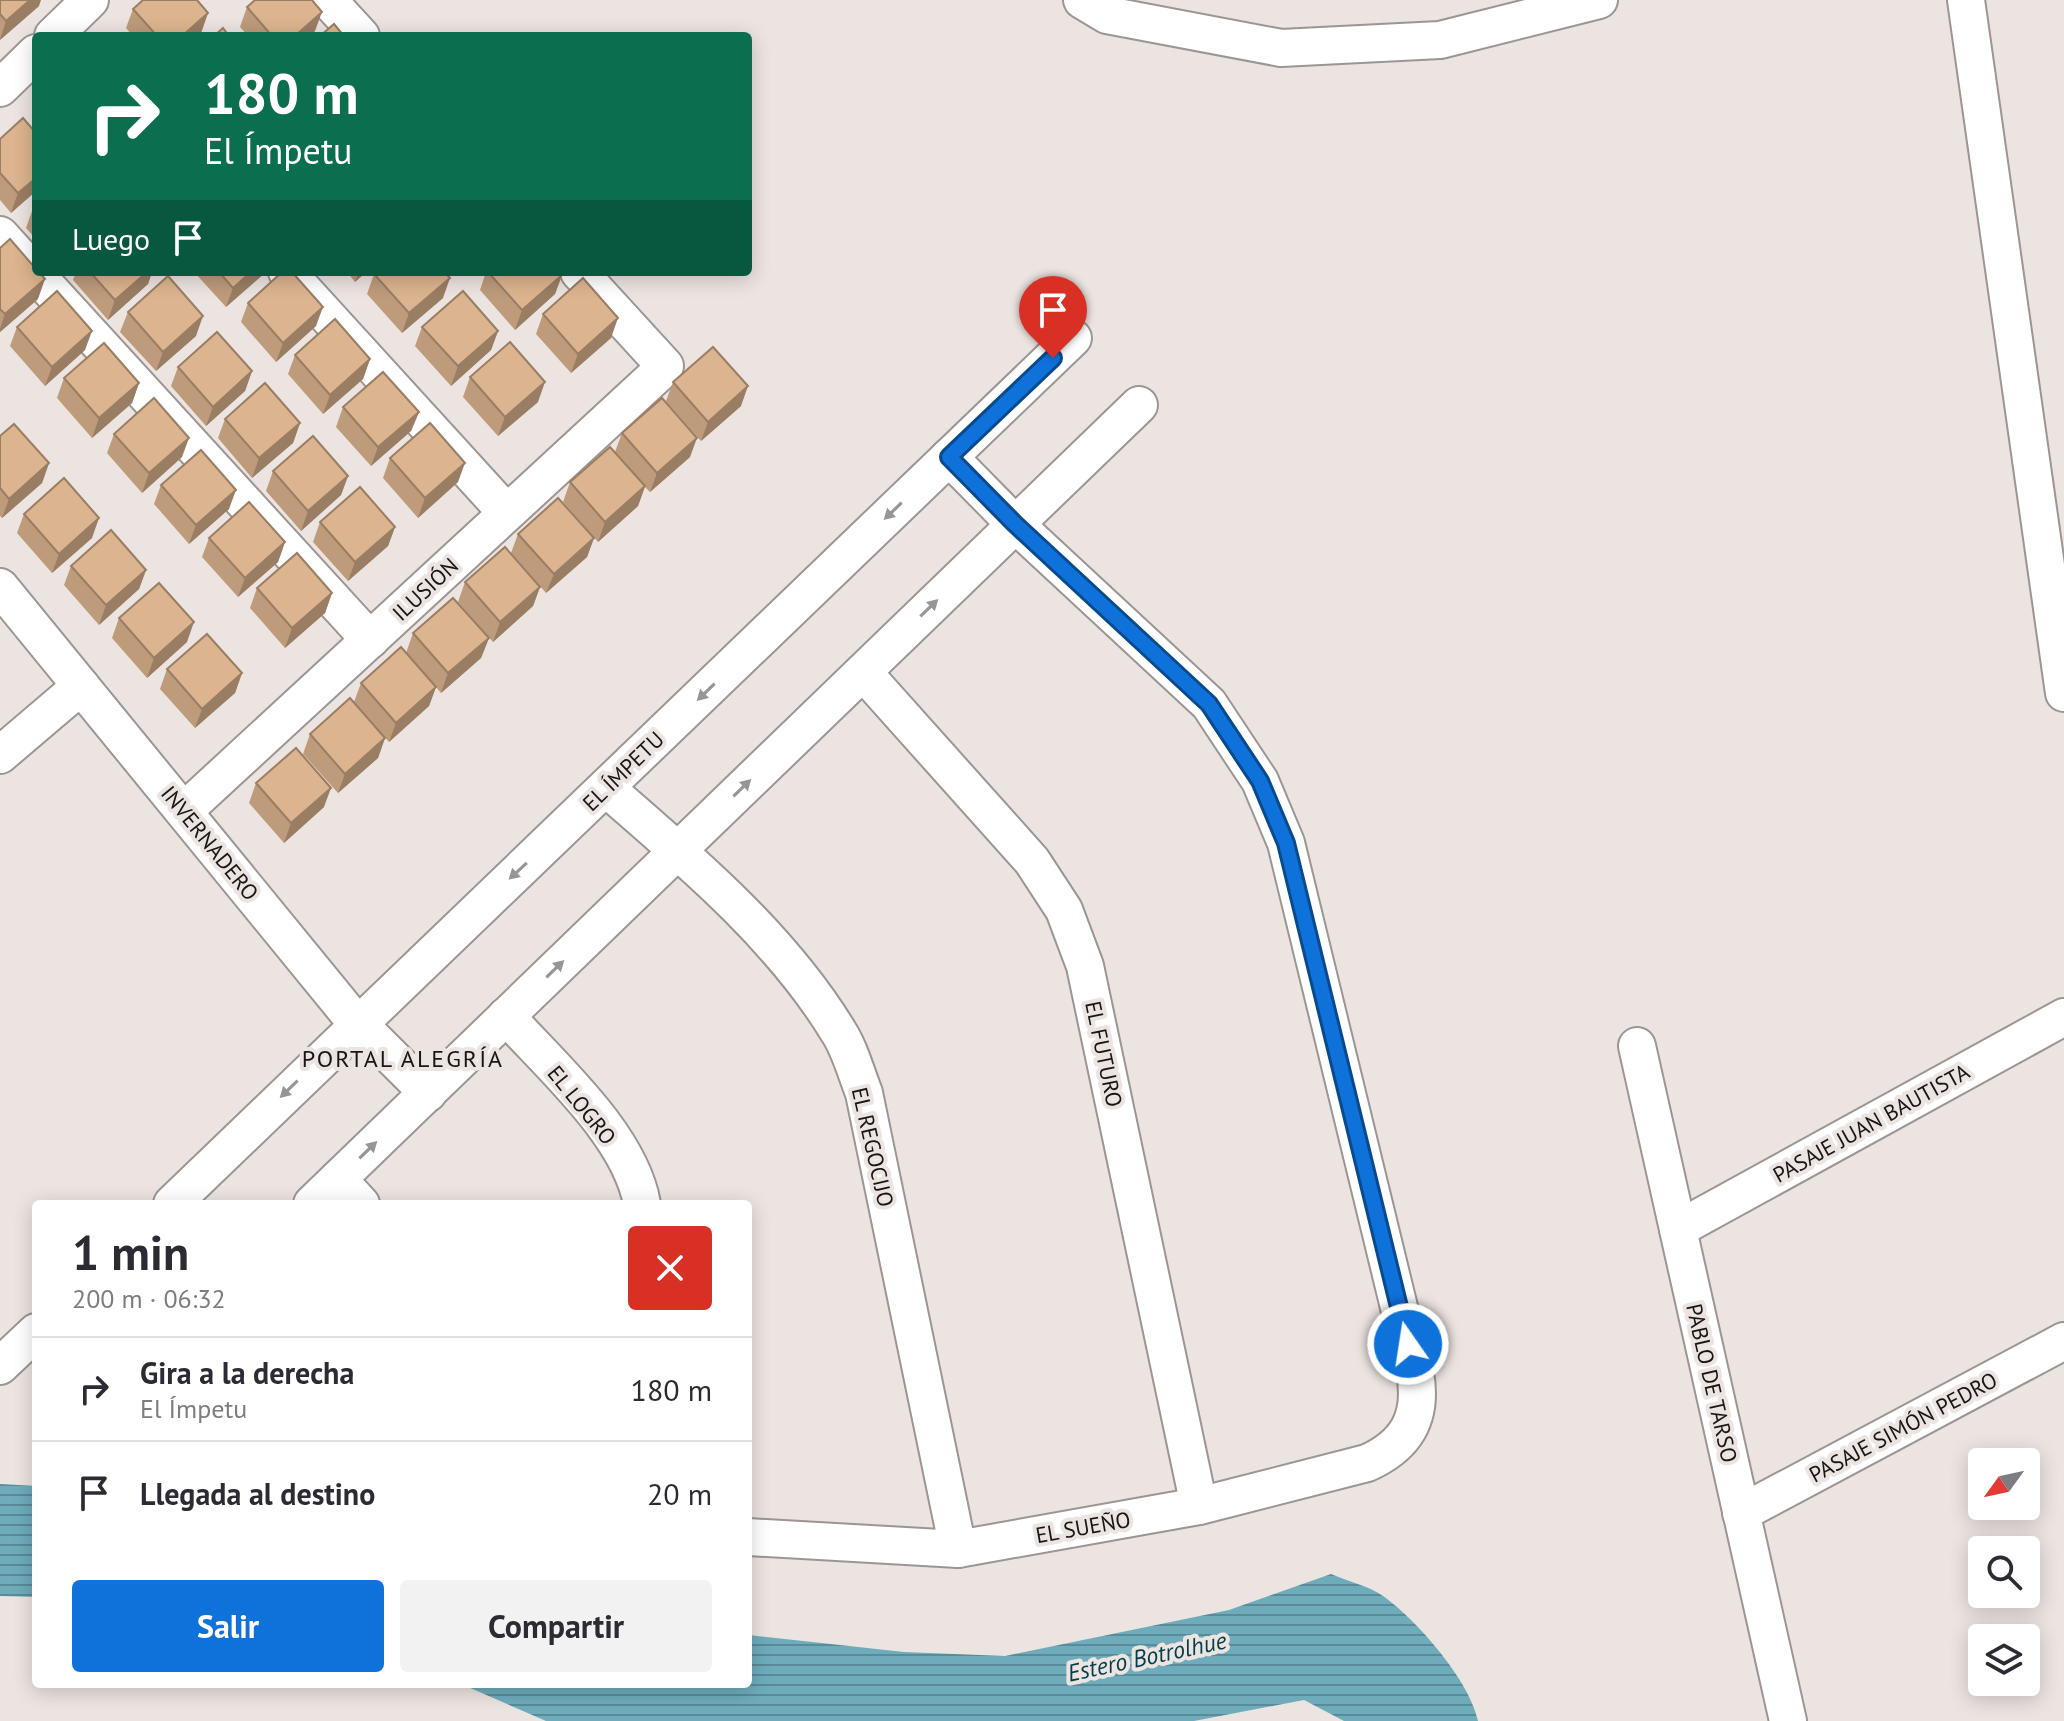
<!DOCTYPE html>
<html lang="es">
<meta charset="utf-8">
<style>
:root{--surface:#fff;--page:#f2f2f3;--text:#2b2b33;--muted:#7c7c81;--line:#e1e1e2;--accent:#0e72da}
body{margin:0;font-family:"PT Sans",sans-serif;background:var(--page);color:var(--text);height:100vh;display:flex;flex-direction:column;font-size:30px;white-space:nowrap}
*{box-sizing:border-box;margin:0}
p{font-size:26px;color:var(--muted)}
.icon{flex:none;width:44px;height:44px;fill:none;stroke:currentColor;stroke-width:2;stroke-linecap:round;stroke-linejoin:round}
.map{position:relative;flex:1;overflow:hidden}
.sheet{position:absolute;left:32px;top:1200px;width:720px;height:488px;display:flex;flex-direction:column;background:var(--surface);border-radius:8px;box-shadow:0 4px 20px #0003}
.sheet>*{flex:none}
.banner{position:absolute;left:32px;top:32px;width:720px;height:244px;border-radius:8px;box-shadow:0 4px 20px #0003;background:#0b6e4f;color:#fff;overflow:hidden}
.needle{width:52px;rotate:237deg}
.tools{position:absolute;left:1968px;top:1448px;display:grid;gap:16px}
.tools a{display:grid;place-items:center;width:72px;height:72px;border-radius:8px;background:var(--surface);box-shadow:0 4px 20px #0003;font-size:40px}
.pin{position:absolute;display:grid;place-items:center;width:68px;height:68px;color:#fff;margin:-82px -34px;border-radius:50% 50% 50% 0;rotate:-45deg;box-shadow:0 0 8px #0007}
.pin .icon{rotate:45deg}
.me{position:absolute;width:88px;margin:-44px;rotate:347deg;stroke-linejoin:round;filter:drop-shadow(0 0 6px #0008)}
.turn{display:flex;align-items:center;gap:28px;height:168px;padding:0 40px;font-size:36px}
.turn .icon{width:104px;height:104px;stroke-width:2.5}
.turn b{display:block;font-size:56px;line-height:68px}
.then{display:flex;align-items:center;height:76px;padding:0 40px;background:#0003;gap:16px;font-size:30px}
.round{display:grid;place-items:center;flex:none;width:84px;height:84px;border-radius:8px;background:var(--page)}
.head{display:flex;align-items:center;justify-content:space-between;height:136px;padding:0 40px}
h1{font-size:48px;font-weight:700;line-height:60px}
.button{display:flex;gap:16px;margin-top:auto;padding:16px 40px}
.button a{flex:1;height:92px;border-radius:8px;background:var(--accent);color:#fff;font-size:32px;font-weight:700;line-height:92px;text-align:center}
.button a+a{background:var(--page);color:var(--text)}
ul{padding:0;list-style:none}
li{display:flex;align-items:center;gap:24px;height:104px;padding:0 40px;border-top:2px solid var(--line)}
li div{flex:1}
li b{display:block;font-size:30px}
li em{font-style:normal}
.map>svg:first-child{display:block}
.water{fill:url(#water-rules)}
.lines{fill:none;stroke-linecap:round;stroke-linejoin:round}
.street-casing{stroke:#9c9592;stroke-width:40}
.street{stroke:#fff;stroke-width:36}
.wall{fill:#bd9b7b}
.shaded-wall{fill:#9a7e64}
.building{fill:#dcb48f;stroke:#9a7e64;stroke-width:2}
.oneway{fill:#979695}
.route-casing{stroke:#094a8e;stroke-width:20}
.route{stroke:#0e72da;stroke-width:14}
.labels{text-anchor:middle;stroke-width:8;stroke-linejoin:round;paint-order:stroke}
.street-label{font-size:22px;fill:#181514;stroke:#ece4e1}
.neighbourhood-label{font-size:24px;letter-spacing:2px;fill:#181514;stroke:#ece4e1}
.water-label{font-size:24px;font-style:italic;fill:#033f4b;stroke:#ece4e1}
</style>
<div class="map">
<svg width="2064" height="1721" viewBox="0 0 2064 1721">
<defs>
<pattern id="water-rules" width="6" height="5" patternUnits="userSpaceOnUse" patternTransform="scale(2)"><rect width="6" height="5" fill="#6eacbc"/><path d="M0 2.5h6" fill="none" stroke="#598b98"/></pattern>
</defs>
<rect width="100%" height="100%" fill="#ece4e1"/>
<g class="water">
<polygon points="0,1484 36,1486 36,1597 0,1596"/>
<path d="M1331,1574c16,7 38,12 52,22 34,24 87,85 95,125h-134l-40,-21 -110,21h-648l-85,-37h287v-49l156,17 101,4 224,-46z"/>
</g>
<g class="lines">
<g class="street-casing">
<g id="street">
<polyline points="328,0 361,36"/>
<polyline points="1082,0 1107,15 1281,48 1440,40 1599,0"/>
<polyline points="1966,0 2064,693"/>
<polyline points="53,36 90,0"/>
<polyline points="0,88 36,53"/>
<polyline points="0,235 370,640"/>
<polyline points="287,272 506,512"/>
<polyline points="0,587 349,1014 428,1093"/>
<polyline points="863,672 1032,861 1064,910 1085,966 1199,1506"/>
<polyline points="0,755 81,686"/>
<path d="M606,788c83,72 174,148 232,243 12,18 18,42 26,62l94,456"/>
<polyline points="184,811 661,371 665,366 579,272"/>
<path d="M506,1016c46,51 124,119 136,188"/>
<polyline points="1637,1046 1788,1721"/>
<polyline points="338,1179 361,1204"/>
<polyline points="172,1204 1073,338"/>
<polyline points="312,1204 1139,405"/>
<polyline points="1678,1229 2064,1017"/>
<polyline points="0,1366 36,1332"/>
<polyline points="1741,1513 2064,1341"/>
<path d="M748,1537l210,12 241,-43 168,-43c40,-18 56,-46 48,-90l-129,-530 -26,-62 -51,-77 -194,-180 -66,-67"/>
</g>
</g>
<use href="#street" class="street"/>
</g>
<g class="wall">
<polygon points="0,0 39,6 0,40"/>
<polygon points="247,7 315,31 309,36 248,36 240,27"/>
<polygon points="133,9 208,13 201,33 197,36 133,36 126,28"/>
<polygon points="36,133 36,191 11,213 0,200 0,139"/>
<polygon points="36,206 36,239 26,228 33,208"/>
<polygon points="0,248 38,299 0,332"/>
<polygon points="76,272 152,272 148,284 108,320 73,280"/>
<polygon points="194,272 266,272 226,307"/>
<polygon points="347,272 366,272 355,282"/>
<polygon points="486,272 560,272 562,275 555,294 515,330 480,290"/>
<polygon points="374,274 443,298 402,333 367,294"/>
<polygon points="248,303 316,326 276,362 241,322"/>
<polygon points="128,312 196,336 156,371 120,332"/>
<polygon points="543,314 611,338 571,373 536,334"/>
<polygon points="17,327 85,350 45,386 10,346"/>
<polygon points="422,327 498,331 491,350 451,386 415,346"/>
<polygon points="295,355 370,359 363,379 323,414 288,374"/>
<polygon points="178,367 252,371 245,391 206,426 171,386"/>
<polygon points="470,377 538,402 498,436 463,397"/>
<polygon points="64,378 139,383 132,403 92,438 57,398"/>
<polygon points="673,382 741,406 701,441 666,401"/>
<polygon points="343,407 419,412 411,431 371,466 336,427"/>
<polygon points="225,419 300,423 293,443 252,478 218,438"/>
<polygon points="622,433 690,457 650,492 645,487 638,506 598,542 563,502 570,482 615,452"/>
<polygon points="114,434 182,457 142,493 107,453"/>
<polygon points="0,436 49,463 42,483 2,518 0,516"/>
<polygon points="390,458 458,482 418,518 383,478"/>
<polygon points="273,471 348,476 341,495 301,531 266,491"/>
<polygon points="161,485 229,509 189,544 154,504"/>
<polygon points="24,514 92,538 52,573 17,533"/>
<polygon points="320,522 395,527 388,546 348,581 313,542"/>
<polygon points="518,534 594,538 587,557 546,593 511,553"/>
<polygon points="209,538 285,542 278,562 238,597 202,557"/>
<polygon points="71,566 146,570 139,589 99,625 64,585"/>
<polygon points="465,582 540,587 533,606 493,642 458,602"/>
<polygon points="257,588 332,593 325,613 285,648 250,608"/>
<polygon points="119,618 187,642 147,678 112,638"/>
<polygon points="413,633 489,638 481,658 441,693 436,687 429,706 389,742 354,702 361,683 406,653"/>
<polygon points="167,669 242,673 235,693 195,728 160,689"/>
<polygon points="310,734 385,738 378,758 338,793 303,754"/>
<polygon points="256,783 324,807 284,843 249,803"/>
</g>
<g class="shaded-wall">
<polygon points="30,0 41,0 39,6 0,40 6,21"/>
<polygon points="322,12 315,31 309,36 295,36"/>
<polygon points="208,13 201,33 197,36 182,36"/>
<polygon points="36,178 36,191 11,213 18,193"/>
<polygon points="147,272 152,272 148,284 108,320 115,300"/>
<polygon points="251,272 266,272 226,307 233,288"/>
<polygon points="359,272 366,272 355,282"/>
<polygon points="562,275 555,294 515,330 522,310"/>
<polygon points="450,278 443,298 402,333 409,313"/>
<polygon points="45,279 38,299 0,332 0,329 5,314"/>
<polygon points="323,307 316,326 276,362 283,343"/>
<polygon points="203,316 196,336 156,371 163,352"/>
<polygon points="618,318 611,338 571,373 578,354"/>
<polygon points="92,331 85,350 45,386 52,367"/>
<polygon points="498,331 491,350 451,386 458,366"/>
<polygon points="370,359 363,379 323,414 330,395"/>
<polygon points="252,371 245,391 206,426 213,407"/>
<polygon points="545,382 538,402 498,436 505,417"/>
<polygon points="139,383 132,403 92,438 99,418"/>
<polygon points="748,386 741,406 701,441 708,422"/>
<polygon points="419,412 411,431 371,466 378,447"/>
<polygon points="300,423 293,443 252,478 259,458"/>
<polygon points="189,438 182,457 142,493 149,473"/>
<polygon points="697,438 690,457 650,492 657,473"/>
<polygon points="49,463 42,483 2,518 9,499"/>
<polygon points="465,463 458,482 418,518 425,498"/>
<polygon points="348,476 341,495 301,531 308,511"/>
<polygon points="645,486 638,506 598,542 605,522"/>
<polygon points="236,490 229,509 189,544 196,525"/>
<polygon points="99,518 92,538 52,573 59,554"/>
<polygon points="395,527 388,546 348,581 355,562"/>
<polygon points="594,538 587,557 546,593 554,574"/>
<polygon points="285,542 278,562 238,597 245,578"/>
<polygon points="146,570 139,589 99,625 106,605"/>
<polygon points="540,587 533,606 493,642 500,622"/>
<polygon points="332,593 325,613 285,648 292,628"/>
<polygon points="194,622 187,642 147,678 154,658"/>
<polygon points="489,638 481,658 441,693 448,673"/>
<polygon points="242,673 235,693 195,728 202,709"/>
<polygon points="436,687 429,706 389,742 396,723"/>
<polygon points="385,738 378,758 338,793 345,774"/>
<polygon points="331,788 324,807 284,843 291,823"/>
</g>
<g class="building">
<polygon points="0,0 30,0 6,21 0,14"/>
<polygon points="143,0 197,0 208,13 182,36 157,36 133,9"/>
<polygon points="255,0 312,0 322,12 295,36 272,36 247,7"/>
<polygon points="334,24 344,36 320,36"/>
<polygon points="223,28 229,36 214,36"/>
<polygon points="23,118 36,133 36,178 18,193 0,173 0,139"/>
<polygon points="10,239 36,269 36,272 39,272 45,279 5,314 0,309 0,248"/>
<polygon points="90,272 147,272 115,300"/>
<polygon points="219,272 251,272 233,288"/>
<polygon points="282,272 292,272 323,307 283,343 248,303"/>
<polygon points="377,272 444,272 450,278 409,313 374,274"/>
<polygon points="488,272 560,272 562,275 522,310"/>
<polygon points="168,276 203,316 163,352 128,312"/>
<polygon points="583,278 618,318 578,354 543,314"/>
<polygon points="57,291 92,331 52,367 17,327"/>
<polygon points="463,291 498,331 458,366 422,327"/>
<polygon points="335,319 370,359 330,395 295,355"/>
<polygon points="217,332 252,371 213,407 178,367"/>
<polygon points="510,342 545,382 505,417 470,377"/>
<polygon points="104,343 139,383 99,418 64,378"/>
<polygon points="713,347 748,386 708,422 673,382"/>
<polygon points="383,372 419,412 378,447 343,407"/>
<polygon points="265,383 300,423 259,458 225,419"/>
<polygon points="154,398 189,438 149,473 114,434"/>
<polygon points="662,398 697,438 657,473 622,433"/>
<polygon points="430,423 465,463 425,498 390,458"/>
<polygon points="14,424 49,463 9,499 0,488 0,436"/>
<polygon points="313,436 348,476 308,511 273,471"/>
<polygon points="610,447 645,486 605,522 570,482"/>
<polygon points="201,450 236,490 196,525 161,485"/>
<polygon points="64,478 99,518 59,554 24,514"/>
<polygon points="360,487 395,527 355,562 320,522"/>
<polygon points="558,498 594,538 554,574 518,534"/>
<polygon points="249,502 285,542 245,578 209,538"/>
<polygon points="111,530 146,570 106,605 71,566"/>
<polygon points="505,547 540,587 500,622 465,582"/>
<polygon points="297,553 332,593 292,628 257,588"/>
<polygon points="159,583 194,622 154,658 119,618"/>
<polygon points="453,598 489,638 448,673 413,633"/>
<polygon points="207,634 242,673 202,709 167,669"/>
<polygon points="401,647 436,687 396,723 361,683"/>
<polygon points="350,698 385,738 345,774 310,734"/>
<polygon points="296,748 331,788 291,823 256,783"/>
</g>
<defs><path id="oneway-solid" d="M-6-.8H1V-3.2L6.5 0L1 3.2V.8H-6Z" transform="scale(2)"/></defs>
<g class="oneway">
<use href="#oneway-solid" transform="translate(893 511) rotate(136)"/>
<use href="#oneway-solid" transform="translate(929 608) rotate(-44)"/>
<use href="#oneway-solid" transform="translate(706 692) rotate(136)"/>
<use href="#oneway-solid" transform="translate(742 788) rotate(-44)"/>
<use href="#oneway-solid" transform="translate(518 871) rotate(137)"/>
<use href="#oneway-solid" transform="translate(555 969) rotate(-44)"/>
<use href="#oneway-solid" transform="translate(289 1089) rotate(136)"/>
<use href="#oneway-solid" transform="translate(368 1150) rotate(-44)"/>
</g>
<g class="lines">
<g class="route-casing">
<polyline id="route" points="1053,358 949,457 1015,524 1209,704 1260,781 1286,843 1408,1344"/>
</g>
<use href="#route" class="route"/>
</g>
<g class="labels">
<g class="street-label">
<text transform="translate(425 589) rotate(-43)" y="8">ILUSIÓN</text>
<text transform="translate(623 771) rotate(-44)" y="8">EL ÍMPETU</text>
<text transform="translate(210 843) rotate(51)" y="8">INVERNADERO</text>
<text transform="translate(1104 1054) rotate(78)" y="8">EL FUTURO</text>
<text transform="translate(582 1105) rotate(51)" y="8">EL LOGRO</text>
<text transform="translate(1871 1123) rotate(-29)" y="8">PASAJE JUAN BAUTISTA</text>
<text transform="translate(873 1147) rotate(77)" y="8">EL REGOCIJO</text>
<text transform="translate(1712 1383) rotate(77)" y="8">PABLO DE TARSO</text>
<text transform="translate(1903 1427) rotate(-28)" y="8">PASAJE SIMÓN PEDRO</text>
<text transform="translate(1083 1527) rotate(-10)" y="8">EL SUEÑO</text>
</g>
<g class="neighbourhood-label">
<text x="403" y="1067">PORTAL ALEGRÍA</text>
</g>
<g class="water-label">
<text transform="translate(1147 1657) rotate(-12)" y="8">Estero Botrolhue</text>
</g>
</g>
</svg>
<div class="tools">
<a><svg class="needle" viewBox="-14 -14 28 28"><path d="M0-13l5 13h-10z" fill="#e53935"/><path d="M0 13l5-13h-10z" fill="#7c7c81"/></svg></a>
<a><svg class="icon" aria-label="search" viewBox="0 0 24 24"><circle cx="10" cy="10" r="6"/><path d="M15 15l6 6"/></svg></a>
<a><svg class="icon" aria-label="layers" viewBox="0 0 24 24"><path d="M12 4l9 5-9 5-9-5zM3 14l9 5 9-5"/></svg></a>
</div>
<div class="pin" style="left:1053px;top:358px;background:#d93025"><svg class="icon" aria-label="arrive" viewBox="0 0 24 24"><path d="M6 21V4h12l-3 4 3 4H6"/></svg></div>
<svg class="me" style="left:1408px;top:1344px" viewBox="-20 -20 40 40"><circle r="17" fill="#0e72da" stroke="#fff" stroke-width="3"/><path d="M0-11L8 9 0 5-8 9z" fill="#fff"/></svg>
<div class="banner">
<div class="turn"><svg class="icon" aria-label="right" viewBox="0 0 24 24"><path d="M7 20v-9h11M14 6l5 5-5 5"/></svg><div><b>180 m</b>El Ímpetu</div></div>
<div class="then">Luego<svg class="icon" aria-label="arrive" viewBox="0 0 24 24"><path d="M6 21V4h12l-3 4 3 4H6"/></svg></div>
</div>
<section class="sheet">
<div class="head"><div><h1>1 min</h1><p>200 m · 06:32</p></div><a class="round" style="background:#d93025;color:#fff"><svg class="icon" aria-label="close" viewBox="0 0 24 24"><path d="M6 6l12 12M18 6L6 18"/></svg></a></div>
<ul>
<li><svg class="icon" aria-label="right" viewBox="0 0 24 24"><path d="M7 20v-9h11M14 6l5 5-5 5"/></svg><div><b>Gira a la derecha</b><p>El Ímpetu</p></div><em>180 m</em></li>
<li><svg class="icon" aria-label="arrive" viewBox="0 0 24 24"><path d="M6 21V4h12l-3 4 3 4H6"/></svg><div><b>Llegada al destino</b></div><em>20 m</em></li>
</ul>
<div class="button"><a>Salir</a><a>Compartir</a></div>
</section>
</div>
